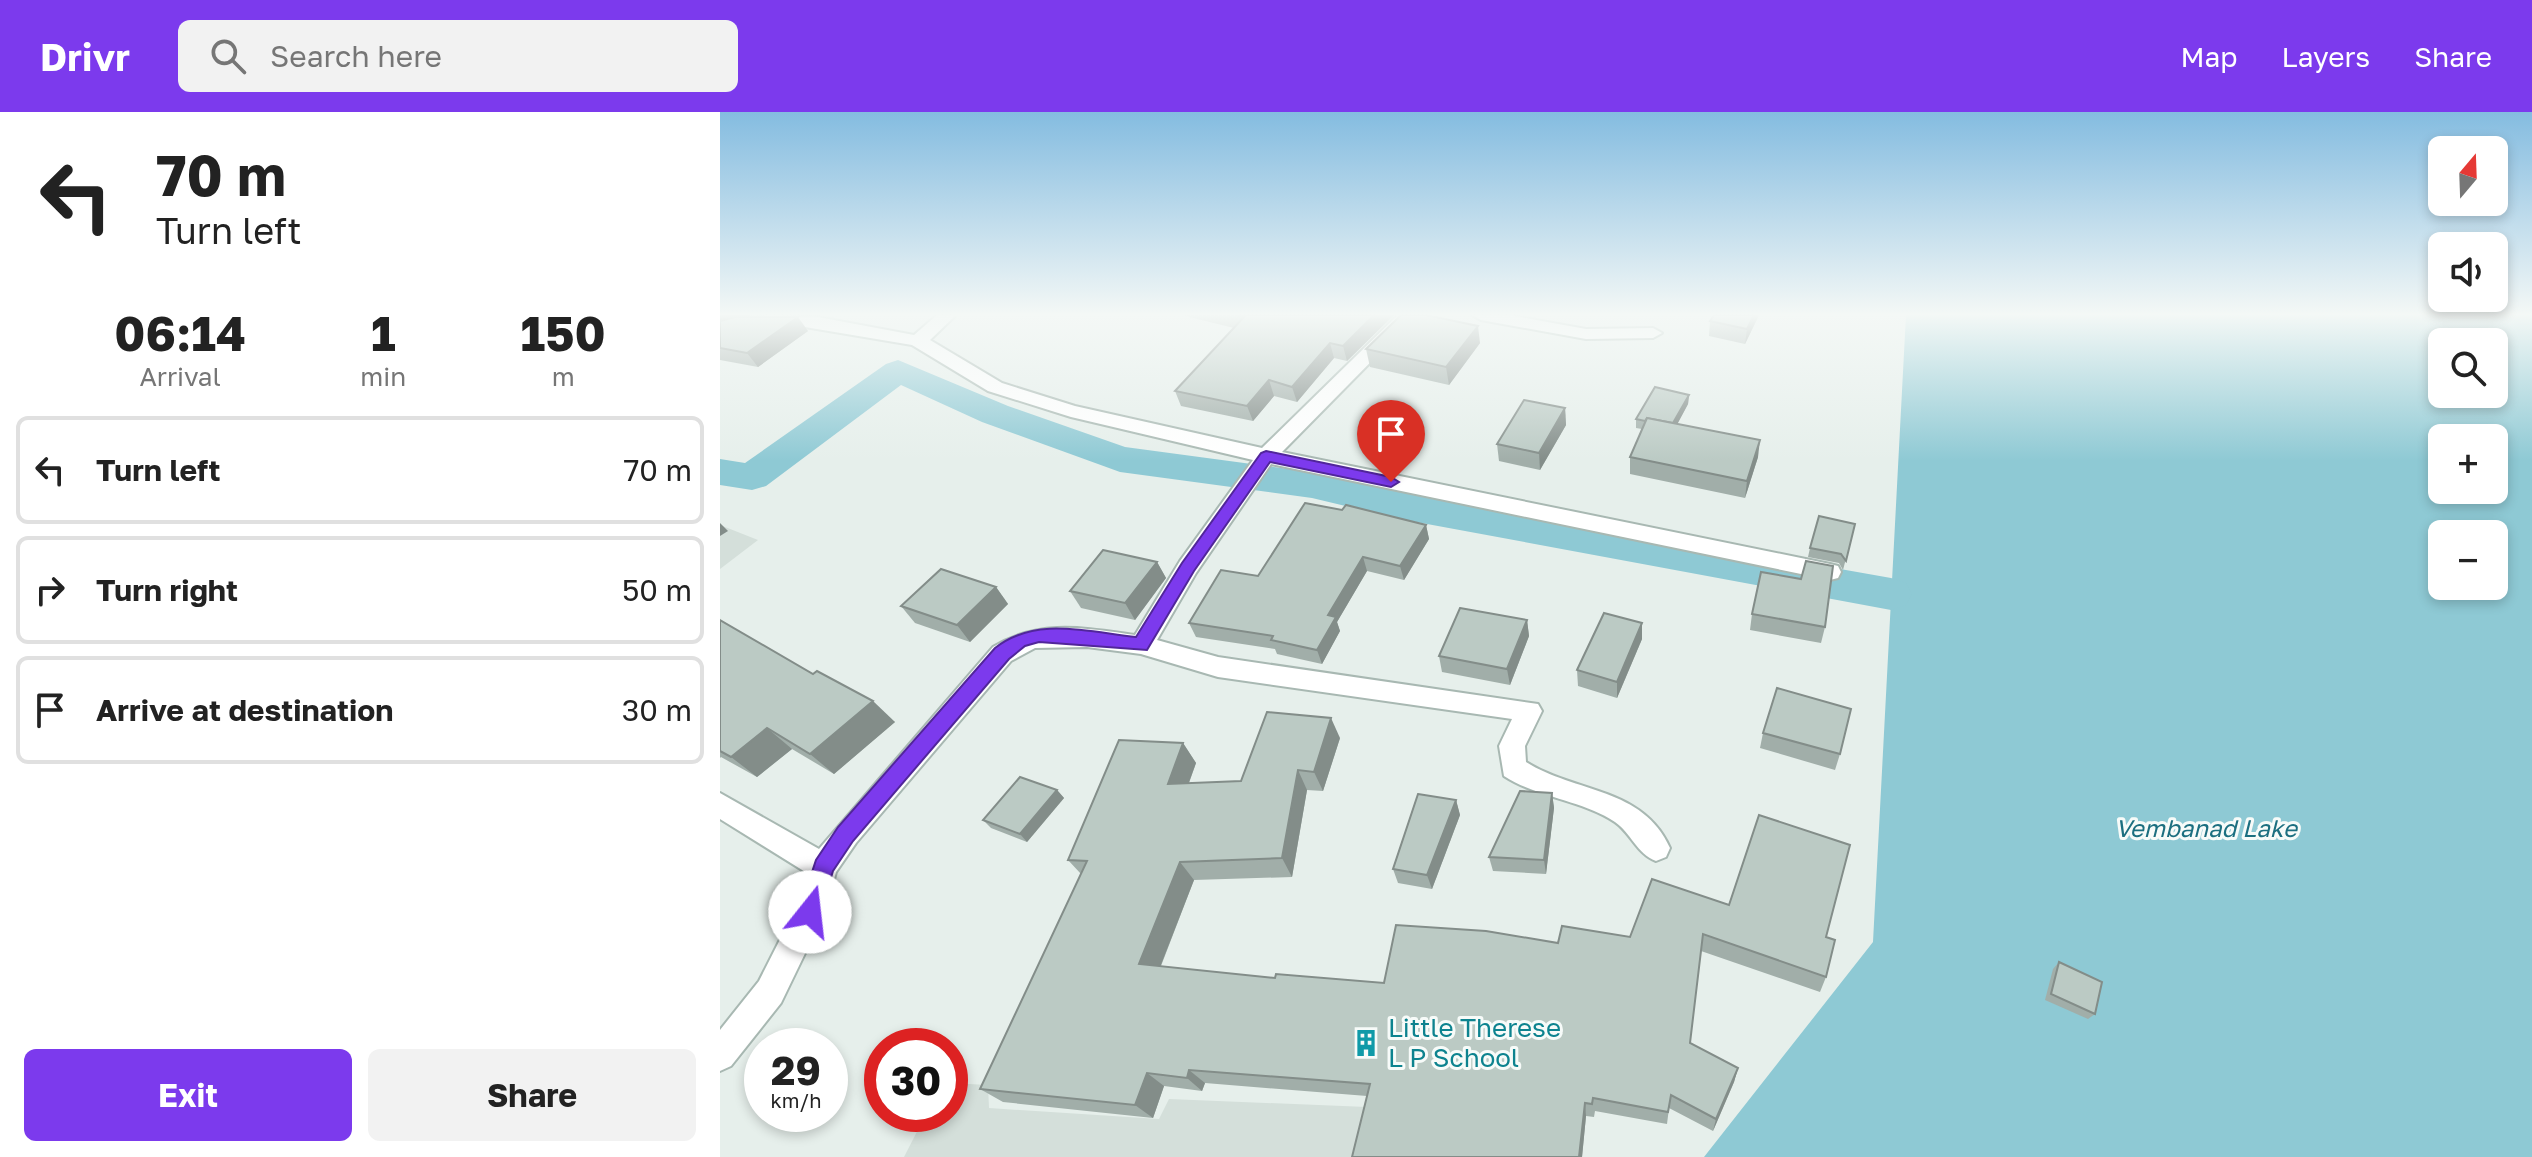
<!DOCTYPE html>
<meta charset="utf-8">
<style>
:root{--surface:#fff;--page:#f2f2f2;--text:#222;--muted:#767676;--line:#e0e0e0;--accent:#7c3aed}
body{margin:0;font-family:"Golos Text",sans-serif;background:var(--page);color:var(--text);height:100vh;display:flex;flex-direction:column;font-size:30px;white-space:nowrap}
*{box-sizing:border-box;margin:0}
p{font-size:26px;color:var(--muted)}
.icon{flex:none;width:44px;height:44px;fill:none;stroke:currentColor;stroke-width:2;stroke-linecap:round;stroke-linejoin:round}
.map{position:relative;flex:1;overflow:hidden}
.side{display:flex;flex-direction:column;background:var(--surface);width:720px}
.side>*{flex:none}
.banner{background:#fff;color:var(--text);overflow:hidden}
.needle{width:52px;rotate:19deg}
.tools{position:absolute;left:1708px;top:24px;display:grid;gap:16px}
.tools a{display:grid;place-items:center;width:80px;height:80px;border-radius:12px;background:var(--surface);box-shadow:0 4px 12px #0003;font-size:40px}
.speed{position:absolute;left:24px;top:916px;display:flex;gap:16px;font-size:40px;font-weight:700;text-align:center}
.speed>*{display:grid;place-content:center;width:104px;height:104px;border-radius:50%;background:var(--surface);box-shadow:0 4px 12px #0003;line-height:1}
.speed small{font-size:20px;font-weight:400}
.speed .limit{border:12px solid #d22;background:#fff;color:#111}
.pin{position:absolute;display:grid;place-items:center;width:68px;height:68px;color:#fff;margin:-82px -34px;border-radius:50% 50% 50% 0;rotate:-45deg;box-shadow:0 0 8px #0007}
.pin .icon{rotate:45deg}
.me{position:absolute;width:88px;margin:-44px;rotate:16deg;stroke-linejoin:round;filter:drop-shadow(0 0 6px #0008)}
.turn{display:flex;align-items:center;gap:28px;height:168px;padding:0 24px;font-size:36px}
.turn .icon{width:104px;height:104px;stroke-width:2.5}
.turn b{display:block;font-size:56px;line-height:68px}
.eta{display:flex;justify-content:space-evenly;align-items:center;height:136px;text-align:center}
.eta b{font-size:48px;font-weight:700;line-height:56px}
.primary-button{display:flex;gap:16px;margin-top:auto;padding:16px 24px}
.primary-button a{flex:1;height:92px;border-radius:12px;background:var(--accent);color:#fff;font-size:32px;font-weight:700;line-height:92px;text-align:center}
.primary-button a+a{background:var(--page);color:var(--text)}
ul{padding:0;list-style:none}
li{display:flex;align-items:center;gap:24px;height:108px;margin:0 16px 12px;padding:0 8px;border:4px solid var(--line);border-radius:12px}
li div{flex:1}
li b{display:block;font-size:30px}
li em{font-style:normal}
header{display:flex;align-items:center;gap:48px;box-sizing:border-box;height:112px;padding:0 40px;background:var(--accent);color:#fff}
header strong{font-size:38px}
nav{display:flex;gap:44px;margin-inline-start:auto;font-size:28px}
.search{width:560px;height:72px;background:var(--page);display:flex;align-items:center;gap:20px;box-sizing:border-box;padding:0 28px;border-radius:12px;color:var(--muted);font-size:30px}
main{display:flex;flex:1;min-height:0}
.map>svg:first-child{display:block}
.built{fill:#d4dfda}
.water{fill:#8ec9d4;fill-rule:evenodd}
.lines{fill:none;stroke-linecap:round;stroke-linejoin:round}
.canal{fill:#8ec9d4;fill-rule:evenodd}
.minor-casing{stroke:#a8b8b2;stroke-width:4}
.minor{fill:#fff;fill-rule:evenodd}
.wall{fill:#a1aea9}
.shaded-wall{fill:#838d89}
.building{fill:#bbcac4;stroke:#838d89;stroke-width:2}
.route{fill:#7c3aed;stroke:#51269a;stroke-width:2}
.labels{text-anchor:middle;stroke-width:6;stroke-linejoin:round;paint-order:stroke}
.water-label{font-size:24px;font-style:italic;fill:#1c6f80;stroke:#f7fbf9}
.near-culture-label{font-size:26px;fill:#0d838f;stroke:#f7fbf9;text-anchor:start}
</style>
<header>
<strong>Drivr</strong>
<div class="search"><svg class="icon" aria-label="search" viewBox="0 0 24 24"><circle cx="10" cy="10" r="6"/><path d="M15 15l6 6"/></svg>Search here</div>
<nav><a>Map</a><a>Layers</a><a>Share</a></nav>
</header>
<main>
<section class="side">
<div class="banner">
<div class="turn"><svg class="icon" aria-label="left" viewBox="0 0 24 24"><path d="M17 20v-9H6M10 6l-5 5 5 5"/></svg><div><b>70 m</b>Turn left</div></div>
</div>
<div class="eta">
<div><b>06:14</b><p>Arrival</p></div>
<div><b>1</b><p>min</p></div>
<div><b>150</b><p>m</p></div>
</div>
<ul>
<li><svg class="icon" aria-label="left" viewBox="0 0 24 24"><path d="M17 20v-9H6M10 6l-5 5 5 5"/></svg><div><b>Turn left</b></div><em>70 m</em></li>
<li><svg class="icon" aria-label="right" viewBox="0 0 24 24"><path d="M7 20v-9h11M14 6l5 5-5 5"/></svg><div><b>Turn right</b></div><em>50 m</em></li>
<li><svg class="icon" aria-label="arrive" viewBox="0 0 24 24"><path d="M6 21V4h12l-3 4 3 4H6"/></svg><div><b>Arrive at destination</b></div><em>30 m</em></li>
</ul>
<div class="primary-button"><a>Exit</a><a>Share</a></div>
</section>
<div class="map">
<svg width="1812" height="1045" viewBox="0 0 1812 1045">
<rect width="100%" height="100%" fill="#e6efeb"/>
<g class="built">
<polygon points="0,413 38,428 0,457"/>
<polygon points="230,971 268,973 269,996 439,1007 449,987 647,995 631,1045 184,1045 206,1002 230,1002"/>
</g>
<path class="water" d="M1186,203h626v842h-828l169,-215zM1722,230h52v52h-52zM1722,326h52v52h-52zM1722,422h52v52h-52z"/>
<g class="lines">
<polygon class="canal" points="178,248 288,294 405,335 592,360 680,379 1171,466 1186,471 1192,482 1186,493 1171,498 680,407 592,386 400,360 262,310 181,273 46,374 32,378 0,373 0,347 25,351 166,252"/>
<g class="minor-casing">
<g id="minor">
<path d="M48,203l50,2 96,18 23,-20h19l-26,25 72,43 73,23 187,42 136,-133h19l-135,137 548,112 8,2 3,6 -3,6 -8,2 -559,-116 -75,109 -39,67 61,17 320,47 4,7 -17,35 1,16c49,31 117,25 144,86l-4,9 -10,4c-19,-7 -25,-28 -41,-39 -33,-22 -77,-24 -111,-46l-5,-30 13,-27 -294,-42 -77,-23 -54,-7 -52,1 -24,13 -155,182 -20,29 -11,40 -44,91 -50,63 -11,5v-41l39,-49 37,-73 11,-35 -87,-54v-26l99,56 174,-202c46,-28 91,-19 142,-12l45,-74 73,-101 -182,-43 -83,-26 -76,-46 -119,-20 -48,3 -25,7v-11z"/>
<polygon points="752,203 789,203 866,217 933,216 942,221 933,226 866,227 761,208"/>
</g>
</g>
<use href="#minor" class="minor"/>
</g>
<g class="wall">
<polygon points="0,203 34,203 23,205 88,219 38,255 0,248"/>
<polygon points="461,203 674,203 627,249 614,246 577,290 554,284 533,309 461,294 455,279 514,216"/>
<polygon points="994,203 1039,203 1025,232 989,224 990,209"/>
<polygon points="760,231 729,273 650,255 646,237"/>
<polygon points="969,283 968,292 957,312 1038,345 1025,386 910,362 910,345 922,317 916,316 916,307"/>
<polygon points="845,296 846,313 820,358 779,349 777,332"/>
<polygon points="1135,412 1123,458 1119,451 1088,445 1090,436"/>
<polygon points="706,413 709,427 684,468 647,459 617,510 620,519 602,552 557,542 555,537 476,525 469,511 538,464"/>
<polygon points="437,450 446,466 415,508 361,496 350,479"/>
<polygon points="1081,467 1105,515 1101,531 1030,518 1032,502"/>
<polygon points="276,475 288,492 250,530 195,511 181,494"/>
<polygon points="0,508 175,610 114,662 72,637 37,665 1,645 0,646"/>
<polygon points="807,508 809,524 790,573 722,560 719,544"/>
<polygon points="922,511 922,527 897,586 858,574 857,558"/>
<polygon points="1043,621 1120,642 1115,658 1040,636"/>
<polygon points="620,626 603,679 587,678 572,765 474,768 441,854 555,866 664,871 838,831 910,825 932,767 1106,825 1106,865 1100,880 981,839 970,931 1018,956 1014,970 993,1019 949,996 947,1012 875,999 874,1005 866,1004 862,1045 632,1045 647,984 485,971 482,979 444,974 433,1006 283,990 260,977 361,762 348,748 463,631 476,651 469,671 521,669"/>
<polygon points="337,678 344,686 307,730 271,716 263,708"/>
<polygon points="832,681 834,696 826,762 773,759 769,745"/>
<polygon points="736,688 740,703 712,777 678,771 673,757"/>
<polygon points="1339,850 1375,902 1368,907 1325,888 1333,857"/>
</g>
<g class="shaded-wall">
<polygon points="0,203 34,203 0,210"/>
<polygon points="654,203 674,203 627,249 623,234"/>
<polygon points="1034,203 1039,203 1025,232 1027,217"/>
<polygon points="78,205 88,219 38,255 27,241"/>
<polygon points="758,214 760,231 729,273 726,255"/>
<polygon points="610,231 614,246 577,290 572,275"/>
<polygon points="549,268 554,284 533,309 527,294"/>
<polygon points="969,283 968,292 951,324 951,315"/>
<polygon points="845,296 846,313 820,358 819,341"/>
<polygon points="1040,328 1038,345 1025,386 1027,369"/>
<polygon points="0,411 8,419 0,424"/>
<polygon points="706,413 709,427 684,468 680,454"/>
<polygon points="643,445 647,459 617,510 620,519 602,552 597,538 608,503"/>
<polygon points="437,450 446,466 415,508 405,491"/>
<polygon points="276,475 288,492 250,530 237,513"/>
<polygon points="807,508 809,524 790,573 787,557"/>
<polygon points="922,511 922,527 897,586 897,570"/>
<polygon points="153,589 175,610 114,662 90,642"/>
<polygon points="611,606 620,626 603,679 594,660"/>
<polygon points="47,616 72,637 37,665 11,645"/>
<polygon points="463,631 476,651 461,692 448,672"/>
<polygon points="578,658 587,678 572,765 562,746"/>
<polygon points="337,678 344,686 307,730 300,722"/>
<polygon points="832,681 834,696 826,762 824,748"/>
<polygon points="736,688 740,703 712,777 707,763"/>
<polygon points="460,750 474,768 435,868 419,852"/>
<polygon points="1018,956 1014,970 993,1019 996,1007"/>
<polygon points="469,958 485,971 482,979 467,966"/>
<polygon points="427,961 444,974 433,1006 415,993"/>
<polygon points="865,991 866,1004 862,1045 859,1045"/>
</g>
<g class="building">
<polygon points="518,203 654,203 623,234 610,231 572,275 549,268 527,294 455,279 525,204"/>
<polygon points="681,203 706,203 758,214 726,255 646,237"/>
<polygon points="994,203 1034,203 1027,217 990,209"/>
<polygon points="15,205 78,205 27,241 0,236 0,209"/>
<polygon points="935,275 969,283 953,311 927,306 925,309 916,307"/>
<polygon points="804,288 845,296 819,341 777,332"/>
<polygon points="927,306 1040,328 1027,369 910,345"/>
<polygon points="585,391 622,398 626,393 706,413 680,454 643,445 608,503 616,505 597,538 551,528 553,524 469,511 501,458 538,464"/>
<polygon points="1099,404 1135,412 1126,449 1121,442 1090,436"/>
<polygon points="383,438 437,450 405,491 350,479"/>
<polygon points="1086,449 1113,454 1105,515 1032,502 1041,460 1081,467"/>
<polygon points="221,457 276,475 237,513 181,494"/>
<polygon points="740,496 807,508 787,557 719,544"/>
<polygon points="884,501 922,511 897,570 857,558"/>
<polygon points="0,508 93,562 97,559 153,589 90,642 47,616 11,645 0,639"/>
<polygon points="1057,576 1131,597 1120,642 1043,621"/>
<polygon points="547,600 611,606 594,660 578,658 562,746 460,750 419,852 555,866 556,862 664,871 676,813 766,819 838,831 842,814 910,825 932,767 1009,793 1039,703 1130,733 1106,825 1115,828 1106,865 983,822 970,931 1018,956 996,1007 951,983 948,1000 873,986 872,992 865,991 859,1045 632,1045 650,972 469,958 467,966 427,961 415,993 260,977 367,749 348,748 399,628 463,631 448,672 521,669"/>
<polygon points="300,665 337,678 300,722 263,708"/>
<polygon points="800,679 832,681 824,748 769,745"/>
<polygon points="698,682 736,688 707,763 673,757"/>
<polygon points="1339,850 1382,870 1375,902 1331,882"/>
</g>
<linearGradient id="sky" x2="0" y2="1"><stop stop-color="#84bce0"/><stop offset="0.58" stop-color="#f4f8f6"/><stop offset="1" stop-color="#f4f8f6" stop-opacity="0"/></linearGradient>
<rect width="1812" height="349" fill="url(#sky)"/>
<path class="route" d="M546,339l125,26 8,5 -8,5 -121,-25 -76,109 -47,79 -108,-8 -14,4 -16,13 -156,182 -20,30 -15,49 -8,3 -7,-3 -4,-8 17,-52 22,-33 157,-179c41,-32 93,-16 141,-11l46,-74 79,-110z"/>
<defs>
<g id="building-bare" transform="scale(2.16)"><path d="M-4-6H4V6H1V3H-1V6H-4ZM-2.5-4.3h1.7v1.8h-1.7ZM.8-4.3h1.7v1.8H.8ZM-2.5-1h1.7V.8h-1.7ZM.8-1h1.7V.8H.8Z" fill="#0f9aa8" stroke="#f7fbf9" stroke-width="2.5" paint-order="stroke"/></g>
</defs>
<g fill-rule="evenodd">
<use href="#building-bare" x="646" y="931"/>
</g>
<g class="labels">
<g class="water-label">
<text x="1486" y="725">Vembanad Lake</text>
</g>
<g class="near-culture-label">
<text x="668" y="925">Little Therese<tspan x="668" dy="30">L P School</tspan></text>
</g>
</g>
</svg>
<div class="tools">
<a><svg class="needle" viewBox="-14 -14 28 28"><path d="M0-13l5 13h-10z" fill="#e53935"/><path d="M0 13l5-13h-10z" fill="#767676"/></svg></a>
<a><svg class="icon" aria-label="sound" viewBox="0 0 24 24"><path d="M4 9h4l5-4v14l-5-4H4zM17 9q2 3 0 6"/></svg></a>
<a><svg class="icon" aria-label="search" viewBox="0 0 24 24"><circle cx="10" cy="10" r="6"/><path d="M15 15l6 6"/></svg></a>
<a>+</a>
<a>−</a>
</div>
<div class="speed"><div>29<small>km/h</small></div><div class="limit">30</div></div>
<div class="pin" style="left:671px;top:370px;background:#d93025"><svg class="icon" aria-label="arrive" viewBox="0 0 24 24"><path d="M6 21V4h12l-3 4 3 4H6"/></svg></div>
<svg class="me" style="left:90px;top:800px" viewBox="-20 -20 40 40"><circle r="19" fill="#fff"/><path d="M0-13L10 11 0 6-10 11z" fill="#7c3aed"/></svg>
</div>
</main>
